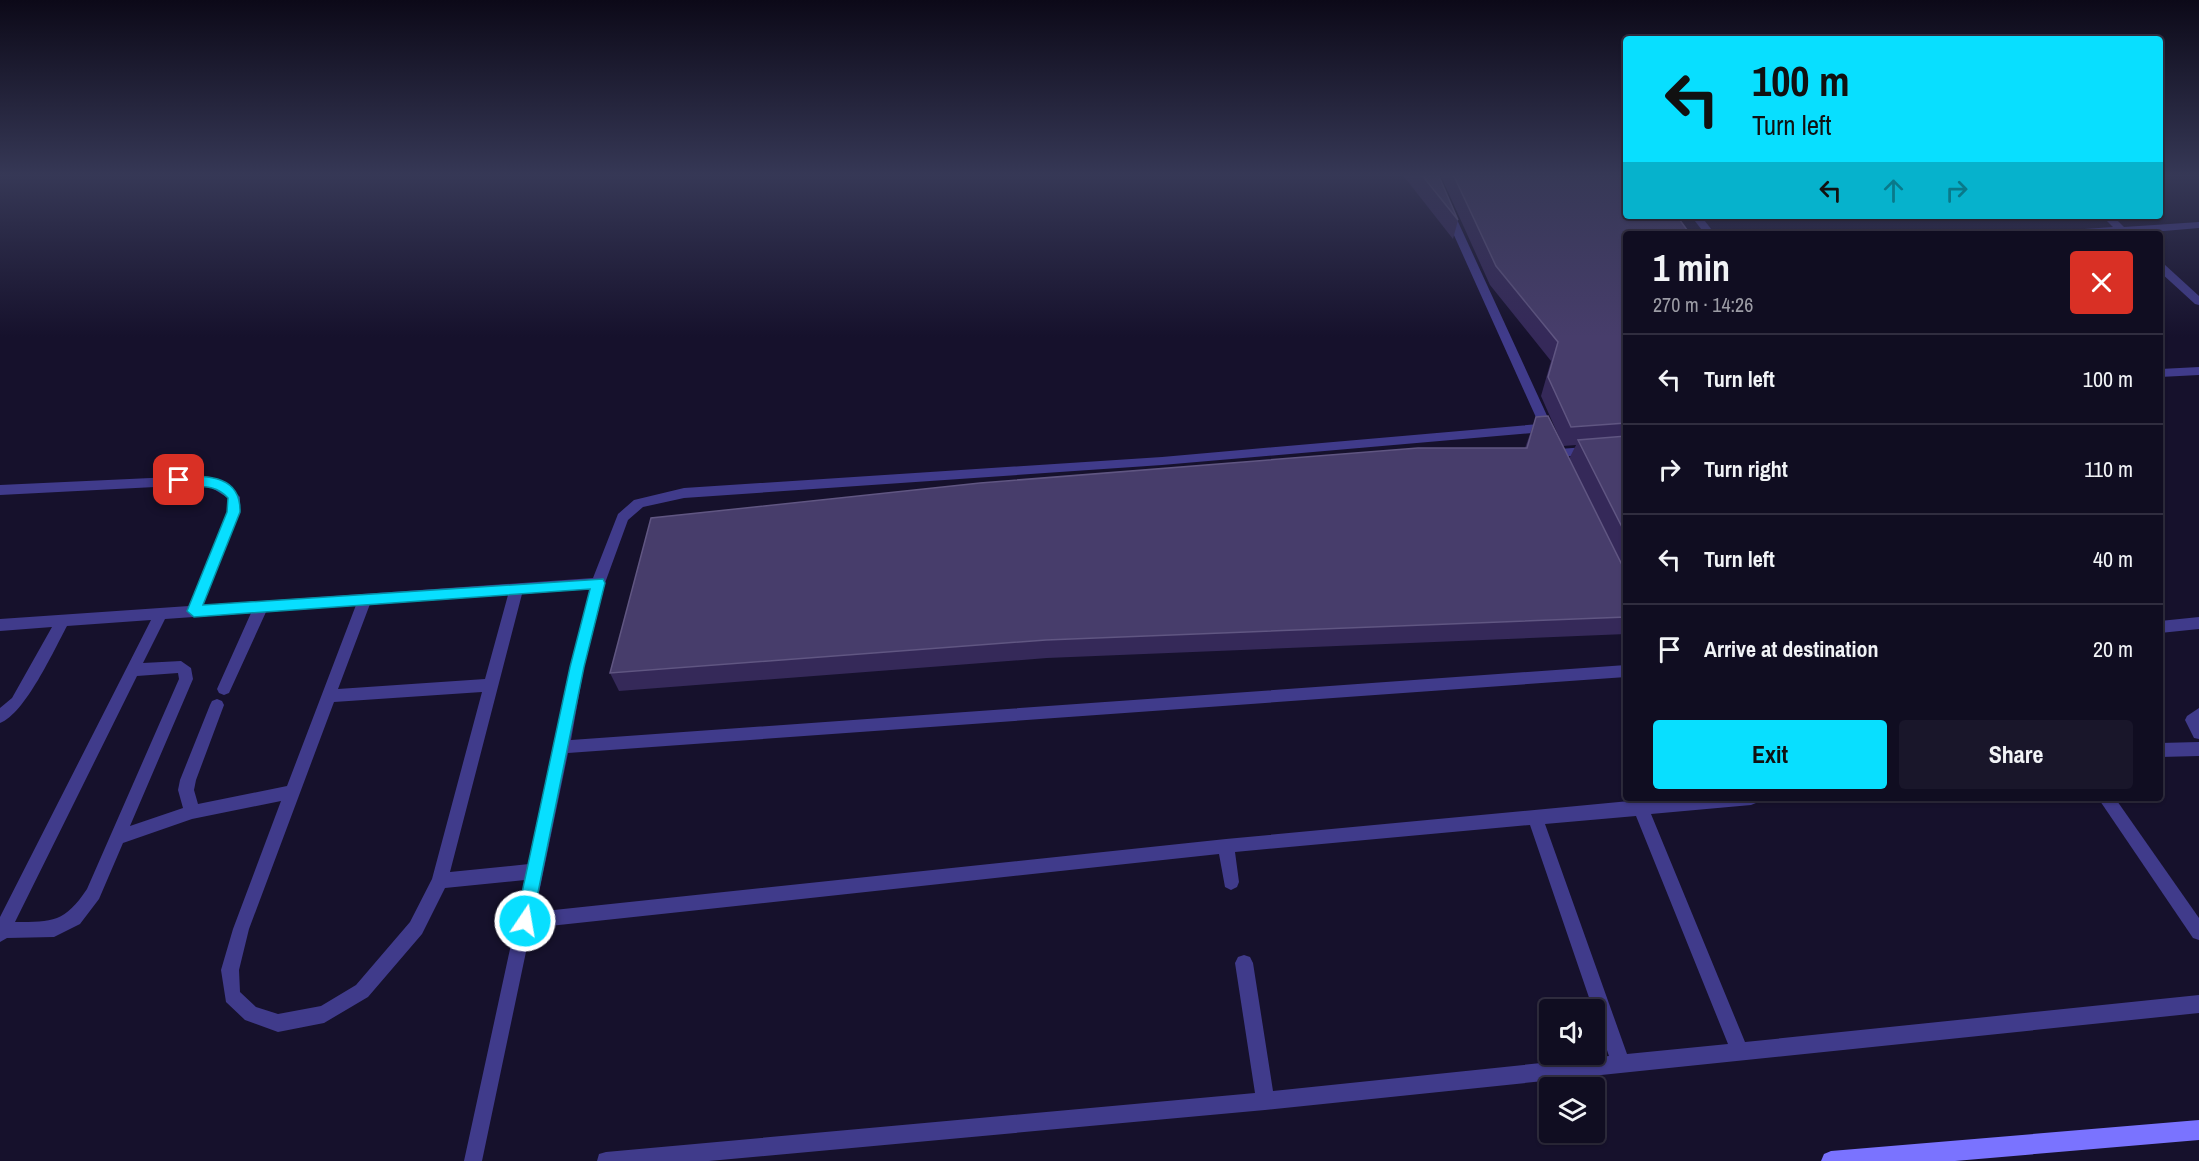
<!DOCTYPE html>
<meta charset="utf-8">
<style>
:root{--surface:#100d21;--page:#19162a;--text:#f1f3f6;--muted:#9c9ca5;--line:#302d3f;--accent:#08dfff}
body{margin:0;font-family:"Archivo Narrow",sans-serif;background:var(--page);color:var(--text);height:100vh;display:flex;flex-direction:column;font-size:22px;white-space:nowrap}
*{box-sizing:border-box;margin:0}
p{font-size:20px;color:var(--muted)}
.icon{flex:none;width:33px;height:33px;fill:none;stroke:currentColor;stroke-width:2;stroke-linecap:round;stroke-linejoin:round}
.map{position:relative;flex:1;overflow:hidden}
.details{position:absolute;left:1623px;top:231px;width:540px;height:570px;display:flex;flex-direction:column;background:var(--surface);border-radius:6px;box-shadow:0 2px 4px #0004,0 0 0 2px var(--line)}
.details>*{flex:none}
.top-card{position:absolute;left:1623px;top:36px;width:540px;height:183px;border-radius:6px;box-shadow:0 2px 4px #0004,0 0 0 2px var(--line);background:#08dfff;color:#111;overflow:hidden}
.buttons{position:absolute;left:1539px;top:999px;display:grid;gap:12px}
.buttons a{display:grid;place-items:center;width:66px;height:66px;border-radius:6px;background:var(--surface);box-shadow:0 2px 4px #0004,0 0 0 2px var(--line);font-size:30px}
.pin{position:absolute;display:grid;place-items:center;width:51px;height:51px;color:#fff;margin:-26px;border-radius:12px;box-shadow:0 3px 9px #0006}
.me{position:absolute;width:66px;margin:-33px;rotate:12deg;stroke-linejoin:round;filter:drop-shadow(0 0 4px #0008)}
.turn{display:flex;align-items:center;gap:21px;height:126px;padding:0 30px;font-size:27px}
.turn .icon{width:78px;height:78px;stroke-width:2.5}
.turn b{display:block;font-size:42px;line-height:51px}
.lanes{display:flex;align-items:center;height:57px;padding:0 30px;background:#0003;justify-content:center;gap:30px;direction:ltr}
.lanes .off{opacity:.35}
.round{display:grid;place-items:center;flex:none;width:63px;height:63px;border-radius:6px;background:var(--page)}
.head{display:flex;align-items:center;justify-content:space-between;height:102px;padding:0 30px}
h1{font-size:36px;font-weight:800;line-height:45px}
.action{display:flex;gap:12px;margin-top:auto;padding:12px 30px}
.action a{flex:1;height:69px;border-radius:6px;background:var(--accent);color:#111;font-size:24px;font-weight:800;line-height:69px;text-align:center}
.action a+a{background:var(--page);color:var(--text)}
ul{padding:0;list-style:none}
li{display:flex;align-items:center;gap:18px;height:90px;padding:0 30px;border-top:2px solid var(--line)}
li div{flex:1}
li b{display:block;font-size:22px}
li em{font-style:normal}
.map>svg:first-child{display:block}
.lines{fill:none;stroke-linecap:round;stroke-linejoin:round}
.lane{fill:#403b8b;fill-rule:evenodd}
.secondary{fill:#7a73ff;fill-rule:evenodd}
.wall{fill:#352959}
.building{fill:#473d6b;stroke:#605682;stroke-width:1.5}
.route{fill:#08dfff;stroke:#0591a6;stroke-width:1.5}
</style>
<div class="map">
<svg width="2199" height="1161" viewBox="0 0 2199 1161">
<rect width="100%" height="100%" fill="#16112c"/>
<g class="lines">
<g class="lane">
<path d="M1449,210l5,3 101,220 -2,3h-8l-2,-4 -381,33 -478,33 -41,9 -15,13 -23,63 -21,84 -13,73 1055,-75v12l-1058,76 -33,159 691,-73 414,-39 119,-2 -3,5 -5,2 -100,9 94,228 454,-47v18l-934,97 -556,51h-112l2,-7 7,-2 649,-59 -20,-130 3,-6 6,-2 6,2 3,6 20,128 336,-35 -79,-231 -295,27 4,30 -2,5 -6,3 -6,-3 -6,-33 -688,74 -49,233h-18l61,-281 -80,8 -23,46 -54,63 -44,26 -46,9 -33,-12 -19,-18 -5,-32 12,-41 48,-128 -89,18 -69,24 -24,56 -19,25 -26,13 -47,1 -7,4v-25l151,-297 -84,6c-13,24 -42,88 -67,97v-15l12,-10 40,-71 -52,4v-12l189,-13 39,-94v-14l-16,-10 -18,-3 -194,10v-10l194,-9 15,2 18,6 13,13v15l-37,93 390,-27 25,-64 16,-14 50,-12 478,-31 377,-33 -95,-211zM590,589l-20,78 -41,197 -79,8 72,-278zM508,595l-23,84 -147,10 32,-85zM356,605l-69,181 -89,18 -4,-14 2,-10 28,-75 -2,-4 -5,-2 -5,2 -2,4 -30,75 -2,10 5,18 -53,18 63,-147 -2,-11 -10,-7 -38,2 22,-44 86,-6 -34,76 2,4 5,2 5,-2 37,-81zM178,673l1,6 -92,210c-22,33 -34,33 -72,33l122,-246zM482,692l-50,187 -22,43 -54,63 -35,21 -43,8 -22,-7 -16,-15 -1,-22 10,-41 85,-227zM1636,816l92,228 -101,10 -82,-230z"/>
<polygon points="1691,216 1701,216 1715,234 1705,234"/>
<polygon points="2102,216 2113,216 2124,227 2199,222 2199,228 2129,234 2050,234 2055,231 2113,227"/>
<polygon points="2160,263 2164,264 2199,296 2199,305 2195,304 2160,272"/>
<polygon points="2199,367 2199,375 2160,377 2160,369"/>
<polygon points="1626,444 1626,452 1559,457 1553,453 1559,449"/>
<polygon points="2199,617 2199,629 2160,633 2160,621"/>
<polygon points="2199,708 2199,739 2194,738 2185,720 2187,716"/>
<polygon points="2199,742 2199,756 2160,757 2160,743"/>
<polygon points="2098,798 2115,798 2199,918 2199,940 2193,938"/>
</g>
<polygon class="secondary" points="2199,1120 2199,1140 1955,1161 1821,1161 1824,1154 1831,1151"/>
</g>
<g class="wall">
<polygon points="1402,174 1438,174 1458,220 1453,239"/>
<polygon points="1440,174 1626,174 1626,634 1047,658 619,691 610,673 1525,448 1536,417 1569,459 1576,445 1563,446 1541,396 1551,361 1490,285"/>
</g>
<g class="building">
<polygon points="1421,174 1438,174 1458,220"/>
<polygon points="1453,174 1626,174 1626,216 1677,216 1690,234 1626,234 1626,423 1571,427 1548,377 1558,342 1496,266"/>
<polygon points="1548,416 1626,573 1626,617 1046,640 610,673 651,518 980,483 1418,448 1527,448 1536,417"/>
<polygon points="1626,436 1626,535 1578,440"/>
</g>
<linearGradient id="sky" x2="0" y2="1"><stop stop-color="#0c0918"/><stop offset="0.52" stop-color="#363856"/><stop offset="1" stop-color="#363856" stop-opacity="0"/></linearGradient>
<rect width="2199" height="337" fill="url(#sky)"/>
<path class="route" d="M179,476c29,0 62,-1 61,36l-37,93 400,-26 2,4 -21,84 -53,260 -6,3 -6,-3 -3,-6 54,-254 20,-78 -396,28 -7,-6 40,-99 1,-14c-15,-17 -34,-9 -54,-14v-7z"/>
</svg>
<div class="buttons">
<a><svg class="icon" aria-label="sound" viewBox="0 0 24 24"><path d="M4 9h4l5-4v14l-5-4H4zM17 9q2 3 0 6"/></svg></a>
<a><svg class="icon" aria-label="layers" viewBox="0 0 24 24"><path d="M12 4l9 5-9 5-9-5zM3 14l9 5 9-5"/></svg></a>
</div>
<div class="pin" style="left:179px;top:480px;background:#d93025"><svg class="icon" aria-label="arrive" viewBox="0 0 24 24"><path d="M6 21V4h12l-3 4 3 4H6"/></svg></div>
<svg class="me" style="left:525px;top:921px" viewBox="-20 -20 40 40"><circle r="17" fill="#08dfff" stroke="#fff" stroke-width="3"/><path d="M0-11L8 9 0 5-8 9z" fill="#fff"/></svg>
<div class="top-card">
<div class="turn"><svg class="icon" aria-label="left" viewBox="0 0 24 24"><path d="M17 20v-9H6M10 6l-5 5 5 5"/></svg><div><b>100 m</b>Turn left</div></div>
<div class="lanes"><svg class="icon" aria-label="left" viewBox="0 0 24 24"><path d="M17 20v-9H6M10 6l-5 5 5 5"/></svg><svg class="icon off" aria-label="ahead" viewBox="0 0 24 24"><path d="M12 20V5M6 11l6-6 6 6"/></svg><svg class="icon off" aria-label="right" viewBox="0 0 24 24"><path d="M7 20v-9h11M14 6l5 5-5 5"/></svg></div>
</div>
<section class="details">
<div class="head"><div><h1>1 min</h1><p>270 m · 14:26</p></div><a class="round" style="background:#d93025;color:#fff"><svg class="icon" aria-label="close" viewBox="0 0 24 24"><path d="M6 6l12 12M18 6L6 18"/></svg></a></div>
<ul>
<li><svg class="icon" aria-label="left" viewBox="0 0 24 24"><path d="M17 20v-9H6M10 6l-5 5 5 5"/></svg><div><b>Turn left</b></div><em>100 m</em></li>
<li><svg class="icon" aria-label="right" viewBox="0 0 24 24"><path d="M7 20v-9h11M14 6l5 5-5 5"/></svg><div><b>Turn right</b></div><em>110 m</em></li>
<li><svg class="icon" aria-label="left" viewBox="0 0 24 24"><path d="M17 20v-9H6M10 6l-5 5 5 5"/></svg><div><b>Turn left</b></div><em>40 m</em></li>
<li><svg class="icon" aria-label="arrive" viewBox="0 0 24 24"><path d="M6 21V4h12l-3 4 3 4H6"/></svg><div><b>Arrive at destination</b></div><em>20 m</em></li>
</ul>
<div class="action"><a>Exit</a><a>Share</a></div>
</section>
</div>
